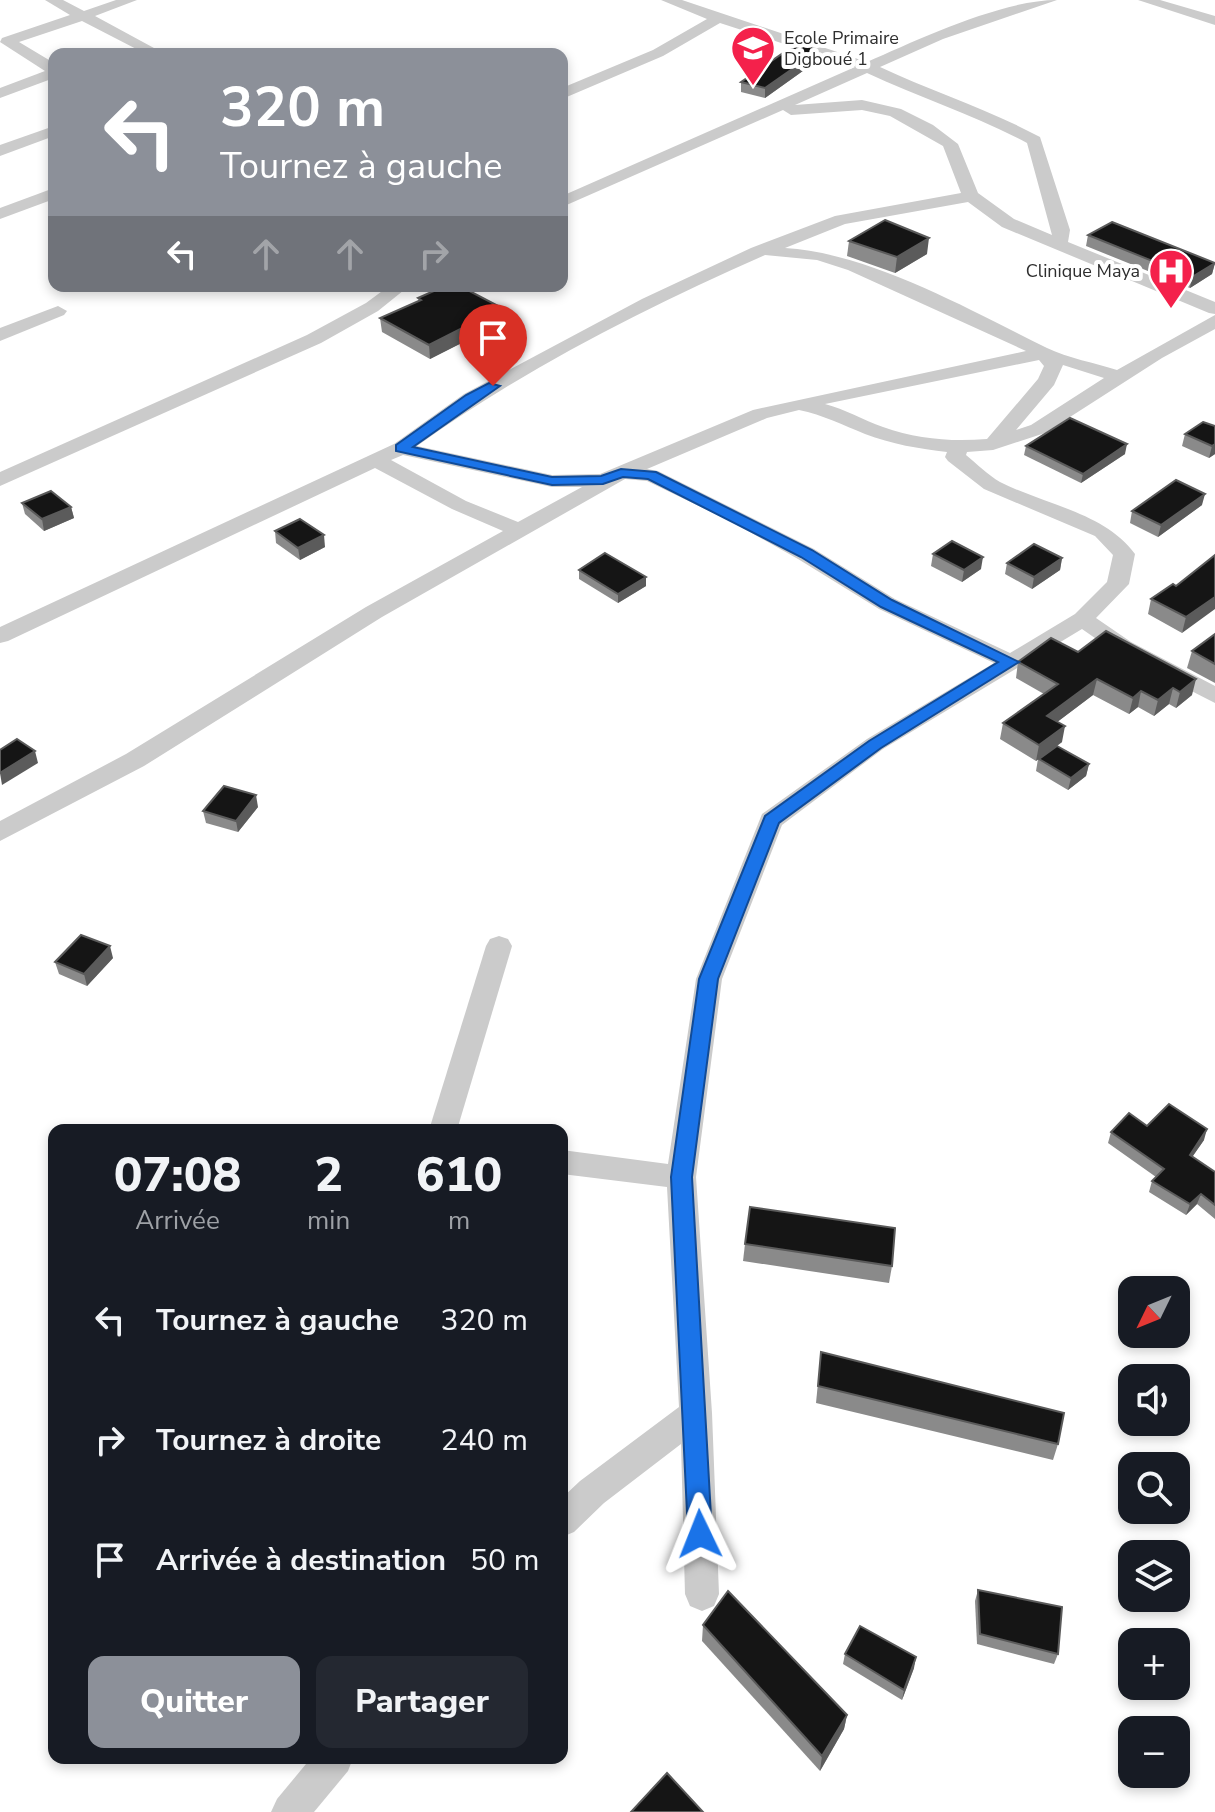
<!DOCTYPE html>
<html lang="fr">
<meta charset="utf-8">
<style>
:root{--surface:#171b24;--page:#242831;--text:#f1f3f6;--muted:#9ea1a6;--accent:#8c9099}
body{margin:0;font-family:"Nunito Sans",sans-serif;background:var(--page);color:var(--text);height:100vh;display:flex;flex-direction:column;font-size:30px;white-space:nowrap}
*{box-sizing:border-box;margin:0}
p{font-size:26px;color:var(--muted)}
.icon{flex:none;width:44px;height:44px;fill:none;stroke:currentColor;stroke-width:2;stroke-linecap:round;stroke-linejoin:round}
.map{position:relative;flex:1;overflow:hidden}
.sheet{position:absolute;left:48px;top:1124px;width:520px;height:640px;display:flex;flex-direction:column;background:var(--surface);border-radius:16px;box-shadow:0 4px 12px #0003}
.sheet>*{flex:none}
.top-card{position:absolute;left:48px;top:48px;width:520px;height:244px;border-radius:16px;box-shadow:0 4px 12px #0003;background:#8c9099;color:#fff;overflow:hidden}
.needle{width:52px;rotate:227deg}
.controls{position:absolute;left:1118px;top:1276px;display:grid;gap:16px}
.controls a{display:grid;place-items:center;width:72px;height:72px;border-radius:16px;background:var(--surface);box-shadow:0 4px 12px #0003;font-size:40px}
.pin{position:absolute;display:grid;place-items:center;width:68px;height:68px;color:#fff;margin:-82px -34px;border-radius:50% 50% 50% 0;rotate:-45deg;box-shadow:0 0 8px #0007}
.pin .icon{rotate:45deg}
.me{position:absolute;width:88px;margin:-44px;rotate:358deg;stroke-linejoin:round;filter:drop-shadow(0 0 6px #0008)}
.turn{display:flex;align-items:center;gap:28px;height:168px;padding:0 40px;font-size:36px}
.turn .icon{width:104px;height:104px;stroke-width:2.5}
.turn b{display:block;font-size:56px;line-height:68px}
.lanes{display:flex;align-items:center;height:76px;padding:0 40px;background:#0003;justify-content:center;gap:40px;direction:ltr}
.lanes .off{opacity:.35}
.eta{display:flex;justify-content:space-evenly;align-items:center;height:136px;text-align:center}
.eta b{font-size:48px;font-weight:800;line-height:56px}
.primary-button{display:flex;gap:16px;margin-top:auto;padding:16px 40px}
.primary-button a{flex:1;height:92px;border-radius:16px;background:var(--accent);color:#fff;font-size:32px;font-weight:800;line-height:92px;text-align:center}
.primary-button a+a{background:var(--page);color:var(--text)}
ul{padding:0;list-style:none}
li{display:flex;align-items:center;gap:24px;height:120px;padding:0 40px}
li div{flex:1}
li b{display:block;font-size:30px}
li em{font-style:normal}
.map>svg:first-child{display:block}
.lines{fill:none;stroke-linecap:round;stroke-linejoin:round}
.minor{fill:#cbcbcb;fill-rule:evenodd}
.wall{fill:#8a8a8a}
.shaded-wall{fill:#5b5b5b}
.building{fill:#151515;stroke:#5b5b5b;stroke-width:2}
.route{fill:#1a73e8;stroke:#114b97;stroke-width:2}
.labels{text-anchor:middle;stroke-width:8;stroke-linejoin:round;paint-order:stroke}
.far-poi-label{font-size:18px;fill:#2e2e2e;stroke:#fff;text-anchor:start}
</style>
<div class="map">
<svg width="1215" height="1812" viewBox="0 0 1215 1812">
<rect width="100%" height="100%" fill="#fff"/>
<g class="lines">
<g class="minor">
<polygon points="45,0 63,0 84,11 116,0 137,0 95,16 165,54 146,54 82,21 19,42 54,63 54,78 0,98 0,88 45,71 0,42 2,38 70,15"/>
<path d="M661,0h21l185,62c52,-23 135,-62 190,-62l-114,39 -63,28c53,25 108,42 160,70l30,93 -2,12 147,60v12l-6,-1 -207,-86 -34,-25 -123,22 -60,24c85,5 185,62 262,100 21,10 48,15 70,22l98,-55v14l-53,29 -117,75 -52,17 -26,2 -1,3c11,9 22,20 34,27 45,23 104,30 135,72l-6,30 -33,34 35,24 84,44v17l-100,-51 -33,-23 -199,120 -101,76 -60,154 -26,198 16,236 7,181 -5,12 -12,5 -12,-5 -5,-12 -4,-150 -77,59 -30,29 -12,5v-39l18,-17 99,-74 -12,-220 -105,-13v-24l106,14 28,-185 66,-165 105,-75 127,-76 -115,-54 -81,-50 -66,-37 -85,-41 -22,-2 -243,138 -238,149 -144,75v-20l126,-67 240,-147 137,-76 -51,-22 -77,-41 -367,173 -8,2v-16l394,-183 70,-50 178,-95 109,-51 84,-32 126,-23 -18,-47 -53,-30 -28,-6 -71,5 -8,-5 -221,97v-11l293,-129 -135,-44 -57,33 -101,43v-11l91,-38 54,-31zM867,73c53,25 108,42 160,70l25,92 -38,-16 -36,-26 -20,-49 -25,-19 -32,-16 -39,-9 -67,5zM765,255l52,5 31,10 178,81 -273,59 -153,64 -48,1 -135,-29c107,-77 228,-138 348,-191zM1039,360l5,6 -6,13 -51,60c-36,3 -70,0 -104,-12 -20,-7 -38,-18 -58,-23zM1063,365l41,13 -73,47 -15,5 38,-45zM799,410c24,5 44,15 66,24 26,10 55,15 82,18l-2,5 3,4 36,28 111,47 18,19 -6,27 -32,32 -65,39 -115,-54 -81,-50 -156,-78 -11,-2 120,-51zM403,455l149,32h30l-64,35 -52,-21 -75,-41z"/>
<polygon points="1138,0 1160,0 1215,16 1215,25"/>
<polygon points="54,126 54,136 0,156 0,145"/>
<polygon points="54,188 54,199 0,219 0,208"/>
<polygon points="389,286 409,286 378,311 321,343 0,486 0,472 307,335 366,303"/>
<polygon points="58,306 67,311 64,315 0,341 0,328"/>
<polygon points="499,936 508,939 512,946 457,1130 429,1130 486,946 490,939"/>
<polygon points="311,1758 353,1758 348,1771 314,1812 271,1812 277,1799"/>
</g>
</g>
<g class="wall">
<polygon points="815,53 814,63 765,98 741,92 741,82"/>
<polygon points="1088,235 1215,263 1212,274 1190,288 1086,246"/>
<polygon points="849,241 927,254 895,273 847,256"/>
<polygon points="418,298 502,308 503,322 430,359 382,332 380,318 419,301"/>
<polygon points="1215,426 1215,454 1209,458 1182,446 1185,434"/>
<polygon points="1026,446 1125,454 1081,483 1024,455"/>
<polygon points="22,503 71,507 74,518 44,531 25,514"/>
<polygon points="1202,505 1158,537 1130,523 1132,511"/>
<polygon points="275,531 325,547 300,560 276,543"/>
<polygon points="933,554 981,569 962,582 931,566"/>
<polygon points="1215,555 1182,633 1148,614 1151,599 1176,586"/>
<polygon points="1062,558 1060,570 1032,589 1005,574 1007,563"/>
<polygon points="579,570 646,577 646,586 618,603 579,579"/>
<polygon points="1215,634 1215,683 1187,668 1192,651"/>
<polygon points="1078,652 1192,695 1176,708 1169,704 1154,716 1138,707 1129,714 1093,695 1057,722 1062,742 1057,746 1089,764 1086,776 1068,790 1036,771 1038,759 1036,761 1000,739 1003,723 1044,694 1016,678 1018,662"/>
<polygon points="258,807 238,832 206,823 203,811"/>
<polygon points="113,958 87,986 59,974 55,962"/>
<polygon points="1147,1126 1204,1140 1192,1157 1215,1172 1215,1219 1197,1204 1186,1215 1149,1192 1152,1181 1156,1177 1108,1143 1111,1132"/>
<polygon points="745,1244 892,1266 889,1283 743,1261"/>
<polygon points="821,1352 1058,1444 1053,1460 816,1403"/>
<polygon points="978,1590 1058,1654 1054,1664 977,1644 975,1601"/>
<polygon points="703,1625 847,1715 844,1729 820,1771 702,1641"/>
<polygon points="845,1654 914,1668 902,1700 843,1664"/>
</g>
<g class="shaded-wall">
<polygon points="815,53 814,63 765,98 765,88"/>
<polygon points="929,238 927,254 895,273 897,257"/>
<polygon points="1215,263 1212,274 1190,288 1192,277"/>
<polygon points="502,308 503,322 430,359 429,345"/>
<polygon points="1127,444 1125,454 1081,483 1083,474"/>
<polygon points="1215,444 1215,454 1209,458 1212,446"/>
<polygon points="1205,494 1202,505 1158,537 1161,525"/>
<polygon points="71,507 74,518 44,531 42,519"/>
<polygon points="324,535 325,547 300,560 298,548"/>
<polygon points="983,557 981,569 962,582 964,570"/>
<polygon points="1062,558 1060,570 1032,589 1034,577"/>
<polygon points="646,577 646,586 618,603 618,594"/>
<polygon points="1215,597 1215,609 1182,633 1186,617"/>
<polygon points="1097,679 1093,695 1044,732 1047,716"/>
<polygon points="1196,679 1192,695 1176,708 1180,692"/>
<polygon points="1173,688 1169,704 1154,716 1158,700"/>
<polygon points="1141,691 1138,707 1129,714 1133,698"/>
<polygon points="1065,726 1062,742 1036,761 1039,745"/>
<polygon points="35,751 38,763 2,785 0,773"/>
<polygon points="1089,764 1086,776 1068,790 1071,778"/>
<polygon points="256,795 258,807 238,832 236,821"/>
<polygon points="110,946 113,958 87,986 84,974"/>
<polygon points="1207,1129 1204,1140 1186,1166 1190,1155"/>
<polygon points="1201,1194 1197,1204 1186,1215 1190,1204"/>
<polygon points="916,1657 914,1668 902,1700 904,1690"/>
<polygon points="847,1715 844,1729 820,1771 822,1756"/>
</g>
<g class="building">
<polygon points="799,42 809,45 815,53 765,88 741,82"/>
<polygon points="885,220 929,238 897,257 849,241"/>
<polygon points="1112,222 1215,263 1192,277 1088,235"/>
<polygon points="445,286 460,286 502,308 429,345 380,318 421,300 418,298"/>
<polygon points="1070,418 1127,444 1083,474 1026,446"/>
<polygon points="1203,422 1215,426 1215,444 1212,446 1185,434"/>
<polygon points="1176,480 1205,494 1161,525 1132,511"/>
<polygon points="51,491 71,507 42,519 22,503"/>
<polygon points="300,519 324,535 298,548 275,531"/>
<polygon points="952,541 983,557 964,570 933,554"/>
<polygon points="1034,544 1062,558 1034,577 1007,563"/>
<polygon points="605,553 646,577 618,594 579,570"/>
<polygon points="1215,555 1215,597 1186,617 1151,599 1173,584 1176,586"/>
<polygon points="1106,631 1196,679 1180,692 1173,688 1158,700 1141,691 1133,698 1097,679 1047,716 1065,726 1039,745 1003,723 1058,684 1018,662 1051,638 1078,652"/>
<polygon points="1215,634 1215,664 1192,651"/>
<polygon points="17,739 35,751 0,773 0,750"/>
<polygon points="1057,746 1089,764 1071,778 1039,759"/>
<polygon points="224,786 256,795 236,821 203,811"/>
<polygon points="81,935 110,946 84,974 55,962"/>
<polygon points="1169,1104 1207,1129 1190,1155 1215,1172 1215,1205 1201,1194 1190,1204 1152,1181 1164,1169 1111,1132 1129,1113 1147,1126"/>
<polygon points="750,1207 895,1228 892,1266 745,1244"/>
<polygon points="821,1352 1064,1413 1058,1444 818,1386"/>
<polygon points="978,1590 1062,1607 1058,1654 980,1634"/>
<polygon points="728,1591 847,1715 822,1756 703,1625"/>
<polygon points="860,1626 916,1657 904,1690 845,1654"/>
<polygon points="667,1773 703,1812 631,1812"/>
</g>
<polygon class="route" points="489,383 500,386 413,447 552,477 601,476 621,469 656,472 812,550 892,600 1019,662 881,748 779,823 718,979 692,1177 712,1534 708,1542 700,1545 691,1542 688,1534 671,1177 699,979 765,816 869,741 998,662 881,607 801,557 648,479 623,477 603,484 552,485 396,451 396,445 466,395"/>
<defs>
<g id="school-pin" transform="scale(2.3)"><path d="M0 17L-7.5 6A9.5 9.5 0 1 1 7.5 6Z" fill="#f4214b" stroke="#fff"/><path d="M0-5L7-2L0 1L-7-2ZM-4 1L0 2.5L4 1V4Q0 6-4 4Z" fill="#fff"/></g>
<g id="hospital-pin" transform="scale(2.3)"><path d="M0 17L-7.5 6A9.5 9.5 0 1 1 7.5 6Z" fill="#f4214b" stroke="#fff"/><path d="M-5-5h3v3.5h4V-5h3V5h-3V1.5h-4V5h-3Z" fill="#fff"/></g>
</defs>
<g fill-rule="evenodd">
<use href="#school-pin" x="753" y="48"/>
<use href="#hospital-pin" x="1171" y="271"/>
</g>
<g class="labels">
<g class="far-poi-label">
<text x="784" y="44">Ecole Primaire<tspan x="784" dy="21">Digboué 1</tspan></text>
<text x="1140" y="277" text-anchor="end">Clinique Maya</text>
</g>
</g>
</svg>
<div class="controls">
<a><svg class="needle" viewBox="-14 -14 28 28"><path d="M0-13l5 13h-10z" fill="#e53935"/><path d="M0 13l5-13h-10z" fill="#9ea1a6"/></svg></a>
<a><svg class="icon" aria-label="sound" viewBox="0 0 24 24"><path d="M4 9h4l5-4v14l-5-4H4zM17 9q2 3 0 6"/></svg></a>
<a><svg class="icon" aria-label="search" viewBox="0 0 24 24"><circle cx="10" cy="10" r="6"/><path d="M15 15l6 6"/></svg></a>
<a><svg class="icon" aria-label="layers" viewBox="0 0 24 24"><path d="M12 4l9 5-9 5-9-5zM3 14l9 5 9-5"/></svg></a>
<a>+</a>
<a>−</a>
</div>
<div class="pin" style="left:493px;top:386px;background:#d93025"><svg class="icon" aria-label="arrive" viewBox="0 0 24 24"><path d="M6 21V4h12l-3 4 3 4H6"/></svg></div>
<svg class="me" style="left:700px;top:1534px" viewBox="-20 -20 40 40"><path d="M0-17L14 15 0 8-14 15z" fill="#1a73e8" stroke="#fff" stroke-width="4"/></svg>
<div class="top-card">
<div class="turn"><svg class="icon" aria-label="left" viewBox="0 0 24 24"><path d="M17 20v-9H6M10 6l-5 5 5 5"/></svg><div><b>320 m</b>Tournez à gauche</div></div>
<div class="lanes"><svg class="icon" aria-label="left" viewBox="0 0 24 24"><path d="M17 20v-9H6M10 6l-5 5 5 5"/></svg><svg class="icon off" aria-label="ahead" viewBox="0 0 24 24"><path d="M12 20V5M6 11l6-6 6 6"/></svg><svg class="icon off" aria-label="ahead" viewBox="0 0 24 24"><path d="M12 20V5M6 11l6-6 6 6"/></svg><svg class="icon off" aria-label="right" viewBox="0 0 24 24"><path d="M7 20v-9h11M14 6l5 5-5 5"/></svg></div>
</div>
<section class="sheet">
<div class="eta">
<div><b>07:08</b><p>Arrivée</p></div>
<div><b>2</b><p>min</p></div>
<div><b>610</b><p>m</p></div>
</div>
<ul>
<li><svg class="icon" aria-label="left" viewBox="0 0 24 24"><path d="M17 20v-9H6M10 6l-5 5 5 5"/></svg><div><b>Tournez à gauche</b></div><em>320 m</em></li>
<li><svg class="icon" aria-label="right" viewBox="0 0 24 24"><path d="M7 20v-9h11M14 6l5 5-5 5"/></svg><div><b>Tournez à droite</b></div><em>240 m</em></li>
<li><svg class="icon" aria-label="arrive" viewBox="0 0 24 24"><path d="M6 21V4h12l-3 4 3 4H6"/></svg><div><b>Arrivée à destination</b></div><em>50 m</em></li>
</ul>
<div class="primary-button"><a>Quitter</a><a>Partager</a></div>
</section>
</div>
